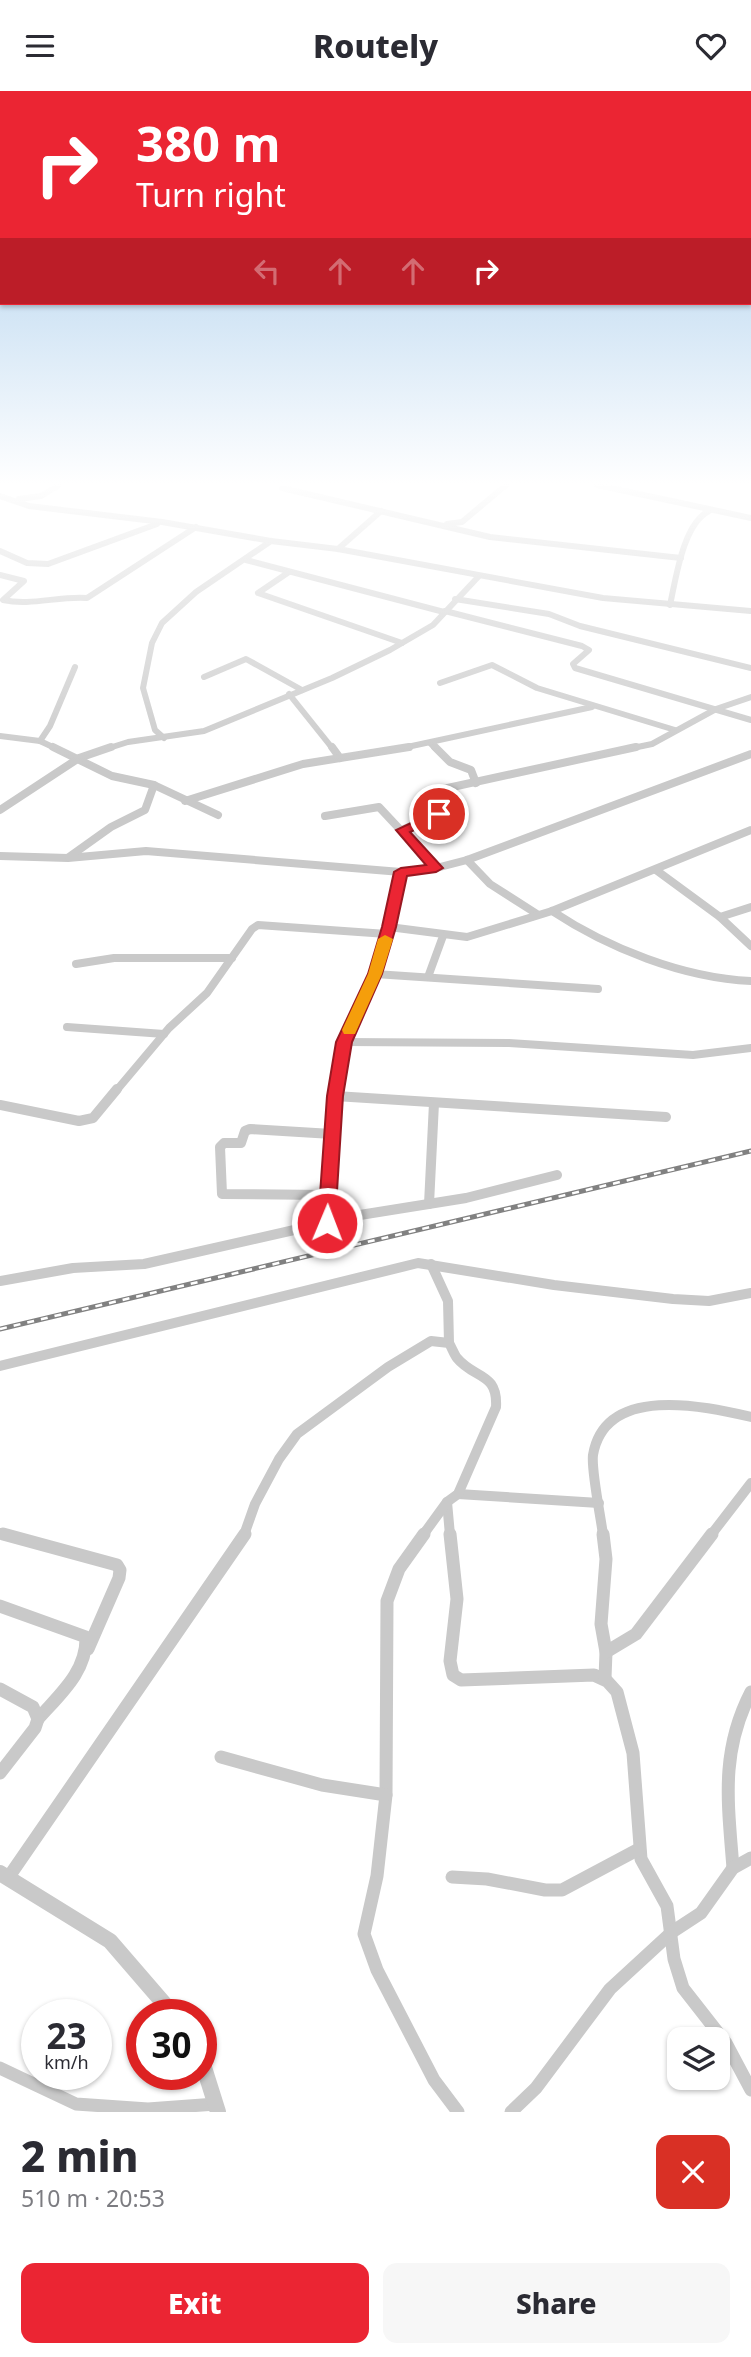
<!DOCTYPE html>
<meta charset="utf-8">
<style>
:root{--surface:#fff;--page:#f7f7f7;--text:#2b2b33;--muted:#7c7c81;--accent:#eb2533}
body{margin:0;font-family:"Noto Sans",sans-serif;background:var(--page);color:var(--text);height:100vh;display:flex;flex-direction:column;font-size:26px;white-space:nowrap}
*{box-sizing:border-box;margin:0}
p{font-size:23px;color:var(--muted)}
.icon{flex:none;width:38px;height:38px;fill:none;stroke:currentColor;stroke-width:2;stroke-linecap:round;stroke-linejoin:round}
.map{position:relative;height:2021px;overflow:hidden}
.details{display:flex;flex-direction:column;background:var(--surface);flex:1}
.details>*{flex:none}
.guide{position:absolute;left:0px;top:0px;width:752px;height:214px;box-shadow:0 2px 5px #0004;background:#eb2533;color:#fff;overflow:hidden}
.tools{position:absolute;left:667px;top:1936px;display:grid;gap:14px}
.tools a{display:grid;place-items:center;width:63px;height:63px;border-radius:14px;background:var(--surface);box-shadow:0 2px 5px #0004;font-size:35px}
.speed{position:absolute;left:21px;top:1908px;display:flex;gap:14px;font-size:35px;font-weight:700;text-align:center}
.speed>*{display:grid;place-content:center;width:91px;height:91px;border-radius:50%;background:var(--surface);box-shadow:0 2px 5px #0004;line-height:1}
.speed small{font-size:18px;font-weight:400}
.speed .limit{border:10px solid #d22;background:#fff;color:#111}
.pin{position:absolute;display:grid;place-items:center;width:60px;height:60px;color:#fff;margin:-30px;border:4px solid #fff;border-radius:50%;box-shadow:0 2px 7px #0007}
.me{position:absolute;width:77px;margin:-38px;rotate:1deg;stroke-linejoin:round;filter:drop-shadow(0 0 5px #0008)}
.turn{display:flex;align-items:center;gap:24px;height:147px;padding:0 21px;font-size:32px}
.turn .icon{width:91px;height:91px;stroke-width:2.5}
.turn b{display:block;font-size:49px;line-height:60px}
.lanes{display:flex;align-items:center;height:66px;padding:0 21px;background:#0003;justify-content:center;gap:35px;direction:ltr}
.lanes .off{opacity:.35}
.round{display:grid;place-items:center;flex:none;width:74px;height:74px;border-radius:14px;background:var(--page)}
.headline{display:flex;align-items:center;justify-content:space-between;height:119px;padding:0 21px}
h1{font-size:42px;font-weight:800;line-height:52px}
.cta{display:flex;gap:14px;margin-top:auto;padding:14px 21px}
.cta a{flex:1;height:80px;border-radius:14px;background:var(--accent);color:#fff;font-size:28px;font-weight:800;line-height:80px;text-align:center}
.cta a+a{background:var(--page);color:var(--text)}
header{display:flex;justify-content:space-between;align-items:center;height:91px;padding:0 21px;background:var(--surface);font-size:32px;font-weight:800}
.map>svg:first-child{display:block}
.lines{fill:none;stroke-linecap:round;stroke-linejoin:round}
.minor-far3{stroke:#c9c9c9;stroke-width:6}
.minor-far2{stroke:#c9c9c9;stroke-width:8}
.minor-far1{stroke:#c9c9c9;stroke-width:10}
.minor{stroke:#c9c9c9;stroke-width:13}
.tertiary{stroke:#c9c9c9;stroke-width:16}
.rail-casing{stroke:#818181;stroke-width:5}
.rail{stroke:#fff;stroke-width:2.5;stroke-dasharray:7;stroke-linecap:butt}
.route{fill:#eb2533;stroke:#991821;stroke-width:2}
.slow{fill:#f59e0b}
</style>
<header><svg class="icon" aria-label="menu" viewBox="0 0 24 24"><path d="M4 6h16M4 12h16M4 18h16"/></svg>Routely<svg class="icon" aria-label="heart" viewBox="0 0 24 24"><path d="M12 20l-8-8c-3-5 5-10 8-4 3-6 11-1 8 4z"/></svg></header>
<div class="map">
<svg width="751" height="2021" viewBox="0 0 751 2021">
<rect width="100%" height="100%" fill="#fff"/>
<g class="lines">
<g class="minor-far3">
<polyline points="597,394 751,427"/>
<polyline points="282,397 490,446 681,467"/>
<polyline points="0,405 29,415 162,431 271,450 338,458 603,507 751,520"/>
<polyline points="19,408 41,405 59,394"/>
<polyline points="447,433 462,431 506,394"/>
<polyline points="338,458 381,420"/>
<polyline points="0,460 27,472 48,473 157,433"/>
<polyline points="246,469 444,521"/>
<polyline points="289,481 258,502 402,552"/>
<path d="M0,484l24,6 -21,19c28,6 55,-4 84,-2l109,-71"/>
<polyline points="455,508 549,523 580,535 751,577"/>
<path d="M670,514c6,-27 13,-81 39,-94"/>
<polyline points="445,520 582,555 589,559 573,573 575,577 751,629"/>
<polyline points="204,586 246,568 302,599"/>
<polyline points="440,592 492,574 537,597 675,639"/>
<polyline points="289,603 333,658"/>
<polyline points="0,645 40,650 57,658"/>
<polyline points="164,647 155,639 143,597 152,552 162,532 196,501 271,450"/>
<polyline points="40,650 50,635 75,576"/>
<polyline points="431,653 436,658"/>
<polyline points="106,658 128,651 204,640 332,587 390,559 433,534 479,485"/>
<polyline points="398,658 592,616"/>
<polyline points="628,658 652,653 716,618 751,606"/>
</g>
<g class="minor-far2">
<polyline points="53,656 112,685 154,694 218,724"/>
<polyline points="332,656 340,667"/>
<polyline points="435,656 450,671 471,679 476,692"/>
<polyline points="185,710 303,673 409,656"/>
<polyline points="0,719 79,667 111,656"/>
<polyline points="325,725 379,716 436,777"/>
<polyline points="402,739 439,723 431,704 434,700 636,656"/>
<polyline points="0,765 68,767 146,760 401,781 436,777 467,769 751,663"/>
<polyline points="69,766 111,736 145,719 154,694"/>
<polyline points="467,769 490,793 537,823"/>
<polyline points="656,779 720,826 751,816"/>
<path d="M552,820c56,37 131,67 199,70"/>
<polyline points="720,826 751,855"/>
<polyline points="389,836 467,846 552,820 751,739"/>
<polyline points="76,873 114,867 232,867"/>
<polyline points="375,883 598,898"/>
<polyline points="428,886 443,845"/>
<polyline points="67,936 164,943"/>
<polyline points="344,951 509,952 693,964 751,957"/>
<polyline points="116,1000 169,937 207,902 252,838 258,834 387,843"/>
<polyline points="336,1000 344,951 375,883 401,781"/>
</g>
<g class="minor-far1">
<polyline points="335,1005 666,1026"/>
<polyline points="0,1014 79,1030 93,1027 117,998"/>
<polyline points="327,1104 222,1103 220,1056 224,1052 241,1052 245,1040 250,1038 332,1043"/>
<polyline points="429,1113 434,1012"/>
<polyline points="327,1132 336,998"/>
<polyline points="431,1173 448,1210 449,1252"/>
<polyline points="0,1190 73,1177 144,1173 360,1124 466,1107 557,1084"/>
<polyline points="0,1275 418,1172 554,1194 673,1208 709,1210 751,1202"/>
<polyline points="458,1403 599,1412"/>
<polyline points="447,1411 450,1444"/>
<polyline points="0,1442 9,1444"/>
<path d="M244,1444l11,-31 24,-45 18,-25 91,-67 43,-26 18,2c3,5 5,11 8,15 17,21 41,14 39,49l-38,87 -11,8 -24,33"/>
<path d="M603,1444c-2,-17 -12,-65 -10,-80 12,-71 111,-49 158,-38"/>
<polyline points="711,1444 751,1392"/>
</g>
<g class="minor">
<polyline points="3,1443 117,1474 120,1479 119,1487 88,1558"/>
<polyline points="424,1443 399,1478 387,1510 386,1704 377,1785 364,1843 377,1879 434,1989 458,2021"/>
<polyline points="450,1443 457,1508 450,1570 453,1584 461,1589 594,1584 607,1590 617,1601 633,1662 641,1768 667,1815 674,1868 683,1897 726,1952 751,1999"/>
<polyline points="603,1443 606,1468 601,1533 606,1561 605,1587"/>
<path d="M0,1515l86,31c1,35 -27,58 -48,82"/>
<polyline points="606,1561 636,1543 712,1443"/>
<polyline points="0,1598 33,1616 38,1628 35,1637 0,1682"/>
<polyline points="221,1666 322,1694 386,1704"/>
<path d="M733,1777c-5,-65 -13,-116 18,-176"/>
<polyline points="452,1786 487,1788 545,1799 562,1799 639,1758"/>
<polyline points="8,1787 245,1443"/>
<polyline points="0,1977 76,2013 148,2018 216,2013"/>
<polyline points="511,2021 536,1997 610,1898 672,1841 701,1822 733,1777 751,1767"/>
</g>
<g class="tertiary">
<polyline points="0,1782 110,1850 173,1923"/>
<polyline points="201,1967 218,2021"/>
</g>
<g class="rail-casing">
<polyline id="rail" points="0,1238 751,1060"/>
</g>
<use href="#rail" class="rail"/>
</g>
<linearGradient id="sky" x2="0" y2="1"><stop stop-color="#99c4e9"/><stop offset="0.58" stop-color="#fff"/><stop offset="1" stop-color="#fff" stop-opacity="0"/></linearGradient>
<rect width="751" height="677" fill="url(#sky)"/>
<polygon class="route" points="439,719 445,723 443,726 410,741 443,777 436,781 407,785 396,836 382,883 352,951 343,1005 335,1132 333,1136 321,1136 318,1132 327,1005 336,951 368,883 382,836 394,781 401,777 426,774 396,739"/>
<polygon class="slow" points="385,844 393,848 382,883 355,943 344,943 342,939 368,883 378,848"/>
</svg>
<div class="tools">
<a><svg class="icon" aria-label="layers" viewBox="0 0 24 24"><path d="M12 4l9 5-9 5-9-5zM3 14l9 5 9-5"/></svg></a>
</div>
<div class="speed"><div>23<small>km/h</small></div><div class="limit">30</div></div>
<div class="pin" style="left:439px;top:723px;background:#d93025"><svg class="icon" aria-label="arrive" viewBox="0 0 24 24"><path d="M6 21V4h12l-3 4 3 4H6"/></svg></div>
<svg class="me" style="left:327px;top:1132px" viewBox="-20 -20 40 40"><circle r="17" fill="#eb2533" stroke="#fff" stroke-width="3"/><path d="M0-11L8 9 0 5-8 9z" fill="#fff"/></svg>
<div class="guide">
<div class="turn"><svg class="icon" aria-label="right" viewBox="0 0 24 24"><path d="M7 20v-9h11M14 6l5 5-5 5"/></svg><div><b>380 m</b>Turn right</div></div>
<div class="lanes"><svg class="icon off" aria-label="left" viewBox="0 0 24 24"><path d="M17 20v-9H6M10 6l-5 5 5 5"/></svg><svg class="icon off" aria-label="ahead" viewBox="0 0 24 24"><path d="M12 20V5M6 11l6-6 6 6"/></svg><svg class="icon off" aria-label="ahead" viewBox="0 0 24 24"><path d="M12 20V5M6 11l6-6 6 6"/></svg><svg class="icon" aria-label="right" viewBox="0 0 24 24"><path d="M7 20v-9h11M14 6l5 5-5 5"/></svg></div>
</div>
</div>
<section class="details">
<div class="headline"><div><h1>2 min</h1><p>510 m · 20:53</p></div><a class="round" style="background:#d93025;color:#fff"><svg class="icon" aria-label="close" viewBox="0 0 24 24"><path d="M6 6l12 12M18 6L6 18"/></svg></a></div>
<div class="cta"><a>Exit</a><a>Share</a></div>
</section>
